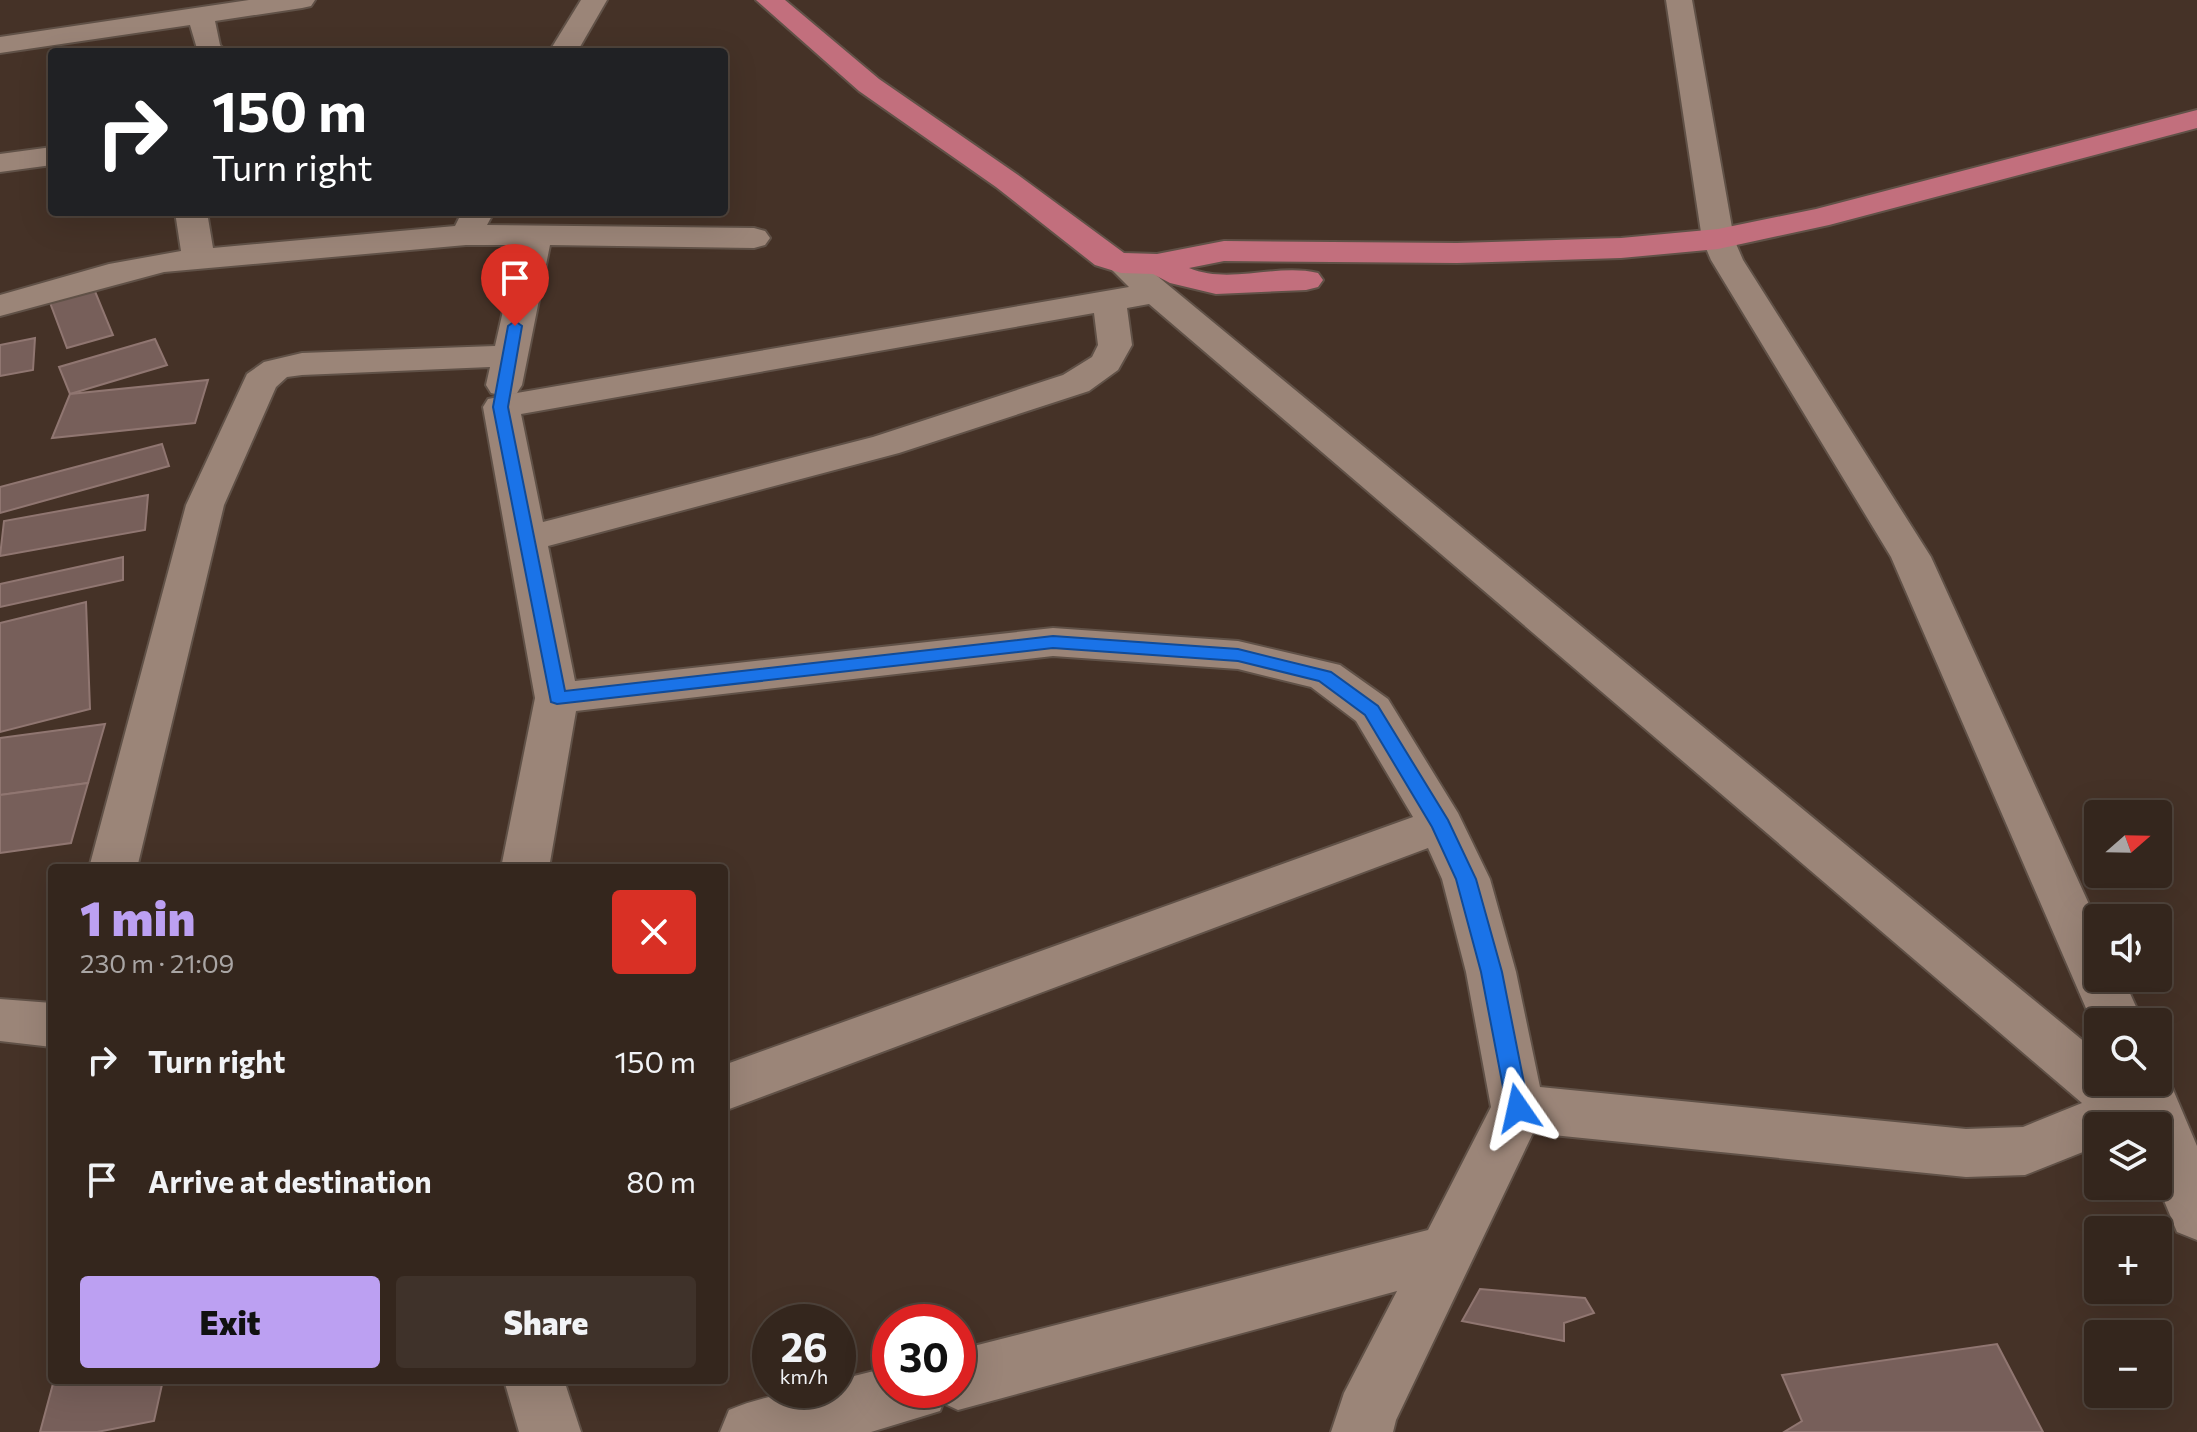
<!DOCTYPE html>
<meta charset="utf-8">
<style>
:root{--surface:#34261d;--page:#3f322a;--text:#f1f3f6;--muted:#a9a5a4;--line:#4e433b;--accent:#bca0f2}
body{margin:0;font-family:Commissioner,sans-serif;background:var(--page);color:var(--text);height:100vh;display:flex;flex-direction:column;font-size:30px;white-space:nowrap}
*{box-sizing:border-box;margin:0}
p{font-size:26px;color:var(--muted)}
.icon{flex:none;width:44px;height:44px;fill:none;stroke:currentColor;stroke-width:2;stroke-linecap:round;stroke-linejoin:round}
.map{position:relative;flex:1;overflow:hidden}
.panel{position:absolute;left:48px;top:864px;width:680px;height:520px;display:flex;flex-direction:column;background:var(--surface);border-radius:8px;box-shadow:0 8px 32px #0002,0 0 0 2px var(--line)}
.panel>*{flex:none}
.guide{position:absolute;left:48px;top:48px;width:680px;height:168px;border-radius:8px;box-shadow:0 8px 32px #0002,0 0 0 2px var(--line);background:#202124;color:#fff;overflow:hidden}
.needle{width:52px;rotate:70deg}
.buttons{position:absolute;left:2084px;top:800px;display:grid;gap:16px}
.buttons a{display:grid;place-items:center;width:88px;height:88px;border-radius:8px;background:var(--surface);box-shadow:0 8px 32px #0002,0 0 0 2px var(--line);font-size:40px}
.speed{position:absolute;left:752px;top:1304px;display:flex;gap:16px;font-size:40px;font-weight:700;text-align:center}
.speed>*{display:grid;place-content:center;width:104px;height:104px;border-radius:50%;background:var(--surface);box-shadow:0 8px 32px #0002,0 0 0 2px var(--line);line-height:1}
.speed small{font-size:20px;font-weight:400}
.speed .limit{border:12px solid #d22;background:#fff;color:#111}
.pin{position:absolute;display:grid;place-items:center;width:68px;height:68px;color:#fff;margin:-82px -34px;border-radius:50% 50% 50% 0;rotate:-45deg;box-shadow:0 0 8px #0007}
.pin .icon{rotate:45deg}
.me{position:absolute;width:88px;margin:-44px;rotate:349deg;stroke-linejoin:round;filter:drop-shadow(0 0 6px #0008)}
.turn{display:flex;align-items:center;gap:28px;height:168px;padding:0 32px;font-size:36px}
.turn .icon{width:104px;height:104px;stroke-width:2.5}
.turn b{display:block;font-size:56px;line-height:68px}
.round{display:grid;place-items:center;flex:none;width:84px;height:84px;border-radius:8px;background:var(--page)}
.summary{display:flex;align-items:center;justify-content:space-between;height:136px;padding:0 32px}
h1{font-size:48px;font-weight:800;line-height:60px;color:var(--accent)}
.button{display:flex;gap:16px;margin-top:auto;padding:16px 32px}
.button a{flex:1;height:92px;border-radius:8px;background:var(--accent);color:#111;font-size:32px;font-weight:800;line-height:92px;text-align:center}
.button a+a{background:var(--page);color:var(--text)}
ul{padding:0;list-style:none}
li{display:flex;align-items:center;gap:24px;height:120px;padding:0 32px}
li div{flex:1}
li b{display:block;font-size:30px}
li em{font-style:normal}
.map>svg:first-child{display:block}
.building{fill:#775f5a;stroke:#907671;stroke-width:2}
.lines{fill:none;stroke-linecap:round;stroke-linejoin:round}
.minor-casing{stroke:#605147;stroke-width:4}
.major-casing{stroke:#605147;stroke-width:4}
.minor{fill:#9b8578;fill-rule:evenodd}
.major{fill:#c26f7d;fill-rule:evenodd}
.route{fill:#1a73e8;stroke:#114b97;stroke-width:2}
</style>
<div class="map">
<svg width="2197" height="1432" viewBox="0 0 2197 1432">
<rect width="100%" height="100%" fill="#453227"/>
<g class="building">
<polygon points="94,289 113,335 67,348 49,300"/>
<polygon points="35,338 33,370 0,376 0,345"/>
<polygon points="155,339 167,365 70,394 59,367"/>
<polygon points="208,380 195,423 52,438 70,394"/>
<polygon points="162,444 169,466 0,513 0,487"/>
<polygon points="148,495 145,530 0,556 4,521"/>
<polygon points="123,557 123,580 0,607 0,584"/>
<polygon points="86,602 90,709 0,732 0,623"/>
<polygon points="105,724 88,783 0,795 0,738"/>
<polygon points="88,783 71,843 0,853 0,795"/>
<polygon points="1480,1289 1585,1298 1594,1313 1564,1323 1564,1341 1462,1321"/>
<polygon points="1997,1344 2043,1432 1784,1432 1802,1421 1782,1375"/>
<polygon points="54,1380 163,1380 154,1421 97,1432 40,1432"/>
</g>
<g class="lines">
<g class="minor-casing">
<g id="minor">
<polygon points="249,0 315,0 311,6 302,8 215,21 220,45 226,52 198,52 190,25 0,53 0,37"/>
<polygon points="581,0 607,0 577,52 549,52"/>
<polygon points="1666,0 1692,0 1734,239 1743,260 1931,557 2098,924 2098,978 2123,978 2143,1022 2098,1022 2098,1036 1891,557 1711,260 1702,239"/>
<polygon points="52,147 52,165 0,172 0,154"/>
<path d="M175,212h32l6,36 242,-22 7,-14h32l-7,13 267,3 11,3 5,7 -5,7 -11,3 -204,-3 -28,140 -5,8 -12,2 624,-108 -24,-24 4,-7 12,-3 12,3 965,797v29h60v-18l5,2 34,80v94l-20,-8 -19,-46v-60h-60v20l-73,29 -59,2 -433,-44 -137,287 -3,12h-62l13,-39 53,-102 -439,119 -15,-7 -3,8 -69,21h-151l9,-22c36,-15 70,-20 109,-20v-10l52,-13v23h68v-40l470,-120 63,-123 -25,-135 -24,-93 -14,-31 -704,263v-46l689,-248 -57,-96 -45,-34 -73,-18 -185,-13 -477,55 -27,157h-48l34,-170 -52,-291 5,-8 16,-3 -13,-3 -5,-8 4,-18 -188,8 -15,2 -11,10 -52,118 -87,363h-48l97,-363 61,-131 17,-12 38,-9 193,-7 23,-101h-52l-302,27 -164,44v-21l109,-31 72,-13zM1149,304l933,799 -59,24 -57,2 -426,-42 -24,-115 -26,-93 -32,-66 -70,-114 -48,-34 -102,-24 -185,-13 -478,53 -27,-135 351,-93 190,-62 29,-21 14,-25 -5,-37zM1094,313l4,32 -6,12 -29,18 -190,62 -330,85 -22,-108z"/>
<polygon points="0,999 52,1003 52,1047 0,1041"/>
<polygon points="504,1380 564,1380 581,1432 519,1432"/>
</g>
</g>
<g class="major-casing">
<path id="major" d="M756,0h29l94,79 139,96 106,78 33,1 67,-13 233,2 164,-5 97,-9 98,-20 381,-99v18l-368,97 -111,24 -97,9 -164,5 -233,-2 -35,7c41,17 87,-5 129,5l5,7 -5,7 -12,3 -90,4 -46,-11 -17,-9 -32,-1 -26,-8 -99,-78 -137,-96z"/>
</g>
<use href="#minor" class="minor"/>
<use href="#major" class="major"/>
</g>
<polygon class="route" points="515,321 522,326 508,407 565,691 1053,636 1238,649 1331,672 1378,706 1448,820 1476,879 1502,972 1529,1108 1526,1115 1518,1117 1510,1115 1507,1108 1481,972 1456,879 1432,827 1365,715 1319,681 1238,661 1053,648 557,704 551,702 493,407 508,326"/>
</svg>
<div class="buttons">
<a><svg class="needle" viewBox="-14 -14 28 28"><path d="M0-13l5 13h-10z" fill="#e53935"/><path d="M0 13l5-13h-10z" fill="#a9a5a4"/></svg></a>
<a><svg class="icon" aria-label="sound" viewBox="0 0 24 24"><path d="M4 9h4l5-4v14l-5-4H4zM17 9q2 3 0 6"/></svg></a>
<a><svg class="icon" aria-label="search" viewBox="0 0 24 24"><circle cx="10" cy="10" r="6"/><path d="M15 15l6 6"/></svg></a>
<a><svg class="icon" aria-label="layers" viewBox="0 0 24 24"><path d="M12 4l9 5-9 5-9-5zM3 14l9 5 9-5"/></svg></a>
<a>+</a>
<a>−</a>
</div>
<div class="speed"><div>26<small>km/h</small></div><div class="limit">30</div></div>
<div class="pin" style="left:515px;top:326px;background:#d93025"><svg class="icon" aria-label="arrive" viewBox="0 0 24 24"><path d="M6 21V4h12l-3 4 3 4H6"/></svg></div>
<svg class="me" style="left:1518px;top:1108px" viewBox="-20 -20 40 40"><path d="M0-17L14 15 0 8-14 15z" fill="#1a73e8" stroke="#fff" stroke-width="4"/></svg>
<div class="guide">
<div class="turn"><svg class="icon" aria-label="right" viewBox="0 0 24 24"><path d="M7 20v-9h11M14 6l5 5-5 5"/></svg><div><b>150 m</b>Turn right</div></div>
</div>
<section class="panel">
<div class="summary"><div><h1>1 min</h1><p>230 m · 21:09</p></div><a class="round" style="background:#d93025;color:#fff"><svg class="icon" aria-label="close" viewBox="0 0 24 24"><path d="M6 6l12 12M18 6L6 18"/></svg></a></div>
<ul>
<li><svg class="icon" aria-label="right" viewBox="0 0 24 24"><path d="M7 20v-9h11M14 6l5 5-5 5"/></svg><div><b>Turn right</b></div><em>150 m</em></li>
<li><svg class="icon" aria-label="arrive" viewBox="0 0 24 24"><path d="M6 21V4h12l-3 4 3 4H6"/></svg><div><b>Arrive at destination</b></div><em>80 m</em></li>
</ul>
<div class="button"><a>Exit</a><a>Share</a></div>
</section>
</div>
